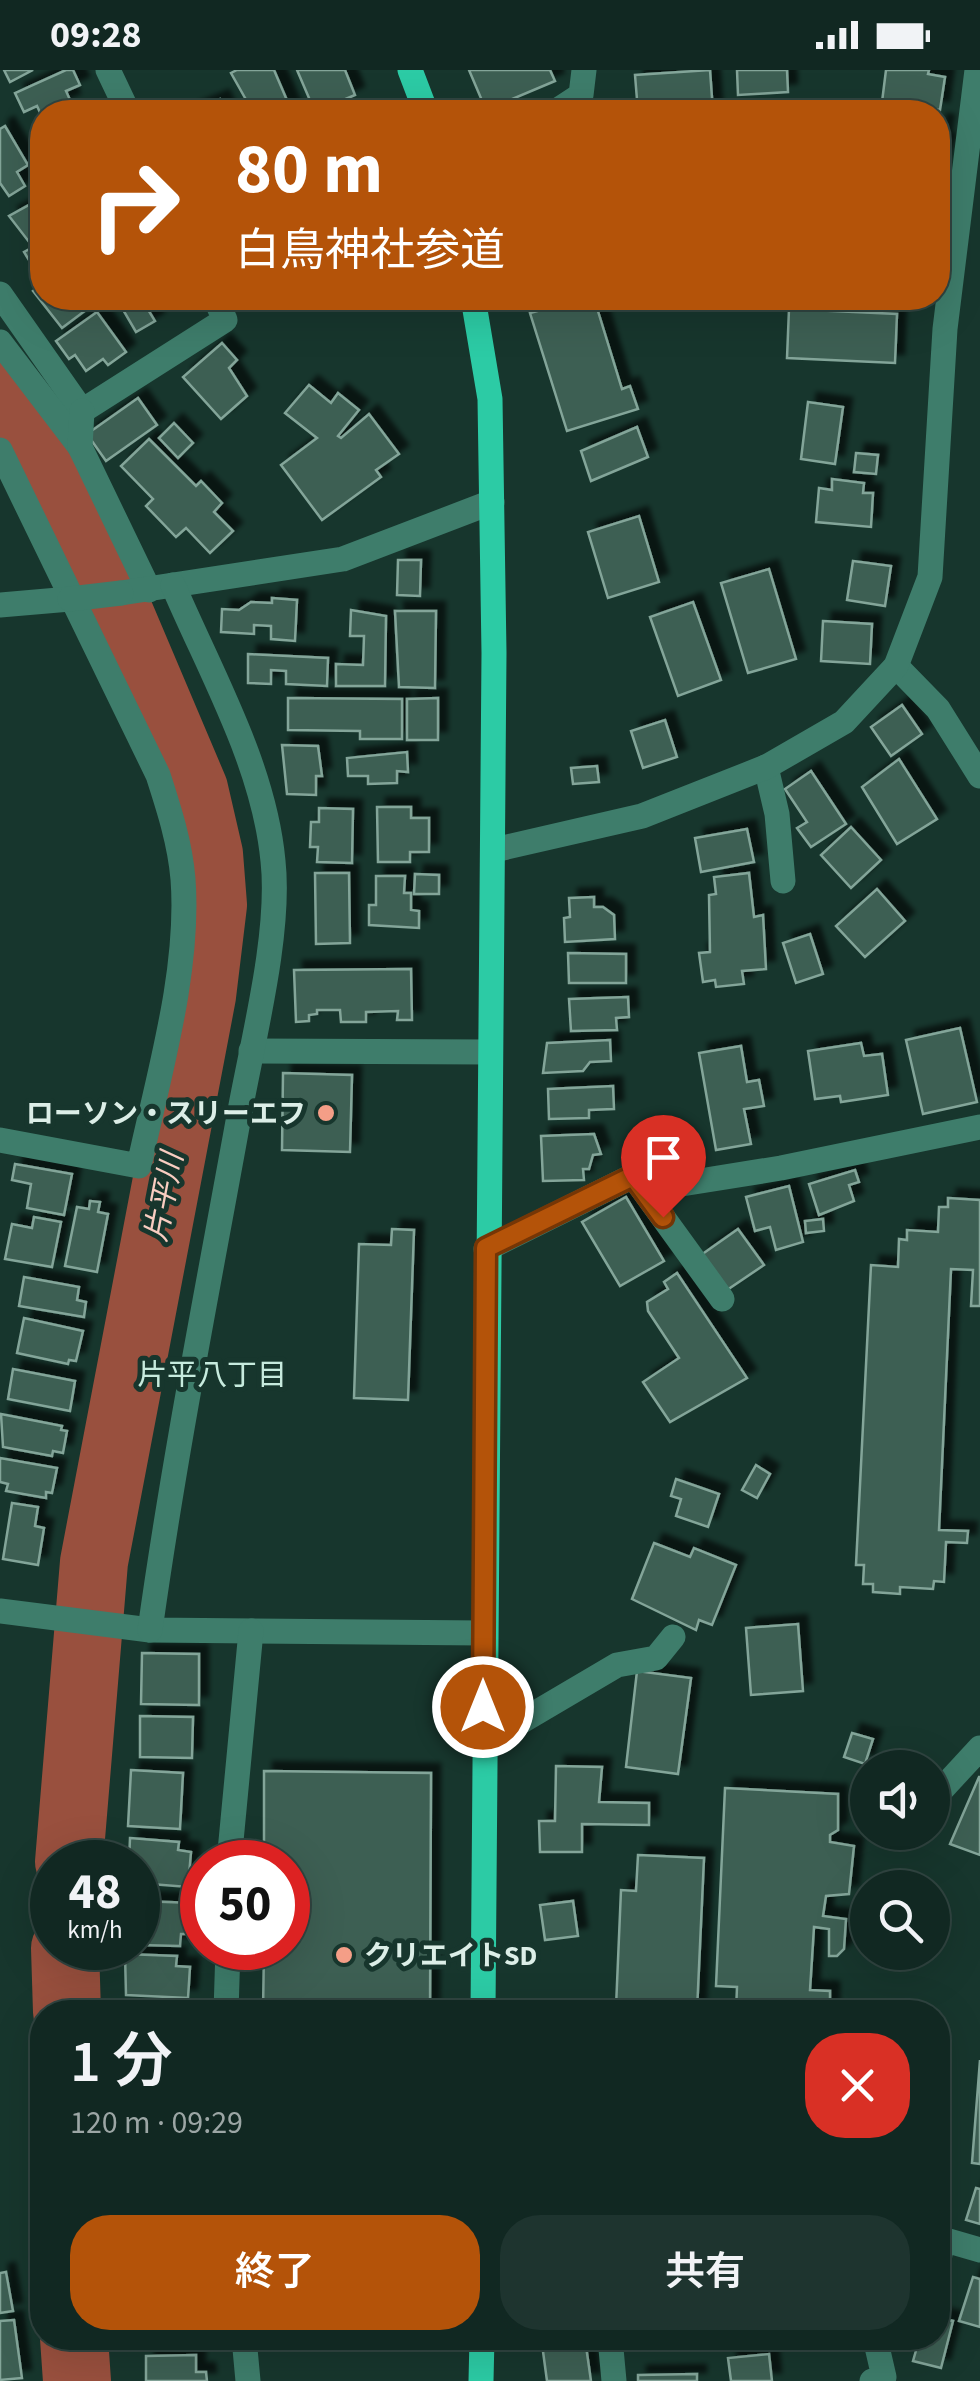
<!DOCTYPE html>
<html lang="ja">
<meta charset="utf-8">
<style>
:root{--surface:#112822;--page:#1e342f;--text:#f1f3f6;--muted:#9ca6a5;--line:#304440;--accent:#b45309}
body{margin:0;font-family:"Source Sans 3","Noto Sans JP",sans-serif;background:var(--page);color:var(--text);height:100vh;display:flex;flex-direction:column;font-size:38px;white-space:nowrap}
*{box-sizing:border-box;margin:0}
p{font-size:32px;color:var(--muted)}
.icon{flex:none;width:55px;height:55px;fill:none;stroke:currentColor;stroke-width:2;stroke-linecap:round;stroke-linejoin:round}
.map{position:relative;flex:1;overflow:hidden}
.drawer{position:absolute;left:30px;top:1930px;width:920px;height:350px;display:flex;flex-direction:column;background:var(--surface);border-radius:40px;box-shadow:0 10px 40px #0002,0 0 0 2px var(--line)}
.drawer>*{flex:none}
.banner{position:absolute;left:30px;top:30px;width:920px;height:210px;border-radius:40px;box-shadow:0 10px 40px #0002,0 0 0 2px var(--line);background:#b45309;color:#fff;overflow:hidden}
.buttons{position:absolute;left:850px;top:1680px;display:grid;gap:20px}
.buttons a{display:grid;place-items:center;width:100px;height:100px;border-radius:50%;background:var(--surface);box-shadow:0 10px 40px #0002,0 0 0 2px var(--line);font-size:50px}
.speed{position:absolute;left:30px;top:1770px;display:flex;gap:20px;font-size:50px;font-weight:700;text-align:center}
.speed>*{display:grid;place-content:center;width:130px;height:130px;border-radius:50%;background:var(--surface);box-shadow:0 10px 40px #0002,0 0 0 2px var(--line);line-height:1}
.speed small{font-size:25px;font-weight:400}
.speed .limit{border:15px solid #d22;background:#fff;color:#111}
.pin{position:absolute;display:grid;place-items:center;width:85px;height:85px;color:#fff;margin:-102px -42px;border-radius:50% 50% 50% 0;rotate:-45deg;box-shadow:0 0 10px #0007}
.pin .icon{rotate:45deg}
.me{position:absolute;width:110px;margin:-55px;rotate:0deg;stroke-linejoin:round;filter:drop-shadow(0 0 8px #0008)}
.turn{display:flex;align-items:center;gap:35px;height:210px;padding:0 40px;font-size:45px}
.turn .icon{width:130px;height:130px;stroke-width:2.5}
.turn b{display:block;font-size:70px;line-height:85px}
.round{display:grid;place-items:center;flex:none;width:105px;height:105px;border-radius:40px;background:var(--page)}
.head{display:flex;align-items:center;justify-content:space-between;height:170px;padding:0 40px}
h1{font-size:60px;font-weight:600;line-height:75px}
.primary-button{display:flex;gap:20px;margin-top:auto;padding:20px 40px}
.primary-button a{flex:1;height:115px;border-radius:40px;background:var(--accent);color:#fff;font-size:40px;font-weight:600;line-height:115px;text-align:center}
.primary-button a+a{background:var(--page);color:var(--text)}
.status{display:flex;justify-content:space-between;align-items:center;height:70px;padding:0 50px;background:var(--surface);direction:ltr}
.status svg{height:28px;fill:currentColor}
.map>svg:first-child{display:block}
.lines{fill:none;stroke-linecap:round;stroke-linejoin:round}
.river{stroke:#99503e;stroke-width:68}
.building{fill:#3e5e53;stroke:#83a599;stroke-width:2.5;filter:url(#shadow)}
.minor{stroke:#3e7d6b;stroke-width:25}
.major{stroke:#2ccba5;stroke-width:25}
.minor-bridge{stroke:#3e7d6b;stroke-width:25}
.route-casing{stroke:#753606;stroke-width:25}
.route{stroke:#b45309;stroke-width:18}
.poi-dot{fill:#f49e87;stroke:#17362d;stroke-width:4}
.labels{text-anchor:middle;stroke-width:10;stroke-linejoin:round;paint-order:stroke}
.poi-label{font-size:28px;font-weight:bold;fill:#dceee7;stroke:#17362d;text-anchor:end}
.water-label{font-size:30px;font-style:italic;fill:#f9cdc1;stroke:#17362d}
.neighbourhood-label{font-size:30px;fill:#c7ebde;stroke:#17362d}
</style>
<div class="status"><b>09:28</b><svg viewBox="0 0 49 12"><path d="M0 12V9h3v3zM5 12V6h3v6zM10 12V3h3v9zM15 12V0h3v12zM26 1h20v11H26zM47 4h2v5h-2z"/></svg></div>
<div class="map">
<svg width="980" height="2311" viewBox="0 0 980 2311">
<defs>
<filter id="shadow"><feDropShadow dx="9" dy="-9" stdDeviation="2.5" flood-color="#0009"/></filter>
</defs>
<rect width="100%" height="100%" fill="#17362d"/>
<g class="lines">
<g class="river">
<polyline points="0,326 80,450 194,719 209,784 213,835 202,926 94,1492 69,1792"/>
<polyline points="65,1878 67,1942"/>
<polyline points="74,2268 77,2311"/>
</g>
</g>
<g class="building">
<polygon points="4,0 33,0 10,12"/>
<polygon points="66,0 73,0 80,15 66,21 71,32 57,38 59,42 42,42 42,47 37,36 24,42 15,23"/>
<polygon points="237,0 274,0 292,42 253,42 231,3"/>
<polygon points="297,0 345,0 355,25 315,42"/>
<polygon points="469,0 550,0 555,11 486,40"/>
<polygon points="710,0 713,42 638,42 635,5"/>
<polygon points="737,0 787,0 788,22 738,25"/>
<polygon points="886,0 929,0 928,4 945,7 940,40 882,32"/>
<polygon points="220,29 226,42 189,42"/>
<polygon points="938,53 945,54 942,72 947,73 938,100"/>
<polygon points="5,56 28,95 17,102 25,116 9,126 0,113 0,59"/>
<polygon points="38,130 42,138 42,195 35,200 24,182 33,177 9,146"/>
<polygon points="42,214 42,228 98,231 62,258 33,221"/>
<polygon points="141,228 155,251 136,262 122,238"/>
<polygon points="586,228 590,240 597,238 622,319 630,316 638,339 567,361 530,243"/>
<polygon points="789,239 897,244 895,293 787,288"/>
<polygon points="97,242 126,282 108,295 103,289 86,301 75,285 69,289 56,271"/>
<polygon points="222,273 237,290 229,298 247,326 221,349 183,307"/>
<polygon points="309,315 331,333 338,323 359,340 338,366 341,368 369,344 399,384 376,400 381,407 322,450 281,395 317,368 285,343"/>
<polygon points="138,328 157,355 106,391 87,364"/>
<polygon points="808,332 843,337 835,394 801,389"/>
<polygon points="174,353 193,373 178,388 159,368"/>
<polygon points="637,357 648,387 591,411 581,381"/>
<polygon points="149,369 196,416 201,411 222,433 214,442 233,461 210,483 186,458 176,467 146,436 153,429 121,396"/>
<polygon points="856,383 878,385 876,404 854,402"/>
<polygon points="832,409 864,413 863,423 873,423 871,457 816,452 819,418 832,420"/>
<polygon points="639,446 659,512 608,528 588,462"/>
<polygon points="398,490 421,490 420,526 397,525"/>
<polygon points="853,491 891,496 885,536 847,530"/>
<polygon points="769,499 796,589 748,603 721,513"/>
<polygon points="272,528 297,530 295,571 271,569 271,556 254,555 254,564 221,562 222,539 239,540 251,532 272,533"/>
<polygon points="693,532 721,610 678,626 650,547"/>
<polygon points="351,540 386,546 385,616 336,616 336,594 363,595 364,566 350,566"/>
<polygon points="395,541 436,541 435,618 399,617"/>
<polygon points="823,551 872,554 870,594 821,591"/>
<polygon points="248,584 328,588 327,616 286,614 286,601 271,600 271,614 248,613"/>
<polygon points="288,628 402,629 402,669 360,669 360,661 288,660"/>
<polygon points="438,628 438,670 407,670 407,629"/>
<polygon points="902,635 922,664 891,686 871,657"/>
<polygon points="665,650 677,687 643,698 631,661"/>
<polygon points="282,675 318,676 322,706 316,706 316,725 287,724"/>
<polygon points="407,682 408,702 397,701 397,713 368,714 368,706 348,706 347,688"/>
<polygon points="899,689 937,749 897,774 862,717"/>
<polygon points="597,696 599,712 573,714 571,698"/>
<polygon points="811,701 846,754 811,777 797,758 807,752 785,719"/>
<polygon points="377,737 411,737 411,748 429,748 429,782 410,782 410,792 378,792"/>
<polygon points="319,738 353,739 352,793 317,792 318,777 310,777 311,752 319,752"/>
<polygon points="851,757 881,790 851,818 821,785"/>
<polygon points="747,759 754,792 701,802 695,768"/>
<polygon points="315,803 349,803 350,873 316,874"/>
<polygon points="749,803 754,847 763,845 766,899 742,901 744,914 716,917 715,910 703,912 699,883 710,882 709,825 716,824 714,807"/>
<polygon points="415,804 439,805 439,824 414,824"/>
<polygon points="376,806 405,806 404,823 411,823 411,840 419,841 419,858 369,855 369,835 376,835"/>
<polygon points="877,819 905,851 865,887 836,856"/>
<polygon points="594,827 594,837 603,837 614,845 615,869 565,872 564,848 570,847 569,828"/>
<polygon points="810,864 823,904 796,913 783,873"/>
<polygon points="568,883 626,884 626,913 569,913"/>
<polygon points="411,899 412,950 397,950 398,941 366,942 366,952 341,952 340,940 317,940 317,944 309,945 309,951 296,952 294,900"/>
<polygon points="628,927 629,947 616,948 617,960 571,961 569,929"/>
<polygon points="960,958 977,1032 923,1044 906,970"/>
<polygon points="610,970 611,991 590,992 583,1001 543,1003 547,973"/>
<polygon points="861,973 864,986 882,984 888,1025 841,1032 840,1026 815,1029 808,981"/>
<polygon points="741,976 747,1012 759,1010 764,1036 744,1039 751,1074 716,1080 699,983"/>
<polygon points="283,1003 352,1005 350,1082 282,1080"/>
<polygon points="613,1016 614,1039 589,1040 589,1048 549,1049 548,1019"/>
<polygon points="594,1064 601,1084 593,1085 589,1099 583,1099 584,1110 543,1111 541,1066"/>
<polygon points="15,1094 72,1104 64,1145 27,1138 31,1114 12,1110"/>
<polygon points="855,1100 859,1112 849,1115 854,1131 819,1145 809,1114"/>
<polygon points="789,1116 803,1172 776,1180 770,1157 755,1161 746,1127"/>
<polygon points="626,1127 664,1191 620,1216 582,1152"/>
<polygon points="948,1128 980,1130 980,1236 971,1236 973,1200 951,1199 939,1460 968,1461 967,1473 946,1472 944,1512 934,1511 933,1519 900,1517 900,1524 873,1522 873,1514 863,1514 864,1495 856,1495 871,1195 898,1197 899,1169 907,1170 907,1160 938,1162 939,1137 948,1137"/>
<polygon points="90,1131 100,1132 98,1142 108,1144 97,1202 65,1196 77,1137 89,1139"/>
<polygon points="34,1147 61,1152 52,1197 5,1189 12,1154 32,1158"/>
<polygon points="823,1149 824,1161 806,1163 805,1151"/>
<polygon points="392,1159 414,1160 408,1330 354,1328 359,1174 391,1175"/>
<polygon points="738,1159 764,1195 727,1220 701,1185"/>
<polygon points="677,1203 747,1308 670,1352 643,1312 679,1288 648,1241 647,1232 668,1219 664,1212"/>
<polygon points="24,1207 79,1217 77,1230 86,1232 84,1247 19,1236"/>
<polygon points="24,1248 83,1261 76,1291 69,1290 68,1294 17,1283"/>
<polygon points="13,1299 75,1311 70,1341 8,1329"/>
<polygon points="1,1344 62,1356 61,1360 67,1361 63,1383 53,1381 52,1386 3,1377"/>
<polygon points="0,1388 57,1398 52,1423 46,1422 46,1428 6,1421 8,1414 0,1412"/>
<polygon points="756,1395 770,1404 757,1428 742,1420"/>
<polygon points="676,1409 719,1424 708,1457 676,1446 681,1429 671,1426"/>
<polygon points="12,1433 38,1437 35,1456 44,1458 38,1495 3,1489"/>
<polygon points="654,1473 690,1487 694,1478 736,1495 712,1555 699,1550 696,1560 632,1529"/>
<polygon points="798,1554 803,1621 751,1625 746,1558"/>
<polygon points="142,1583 199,1584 199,1635 141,1634"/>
<polygon points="637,1601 691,1608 678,1704 626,1697"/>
<polygon points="140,1646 193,1647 192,1688 140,1687"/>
<polygon points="852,1663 873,1669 865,1694 844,1687"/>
<polygon points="556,1696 602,1697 599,1732 649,1733 649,1755 582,1754 582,1782 540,1782 539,1751 555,1751"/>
<polygon points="131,1700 183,1703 180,1759 128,1756"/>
<polygon points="264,1701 431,1703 430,1942 263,1942 264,1878 288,1878 288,1792 264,1792"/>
<polygon points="979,1707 980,1707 980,1785 950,1774"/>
<polygon points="725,1718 838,1724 838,1760 830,1765 830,1772 854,1776 849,1824 826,1826 823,1846 846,1849 844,1879 837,1886 829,1886 829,1859 814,1857 810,1920 830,1921 830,1942 736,1942 737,1917 716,1916"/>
<polygon points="130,1768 179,1772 178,1780 191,1782 188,1817 138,1813 138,1792 129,1792"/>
<polygon points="638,1785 704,1788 697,1941 616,1937 621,1820 636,1821"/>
<polygon points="140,1831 193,1833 192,1864 181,1864 180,1876 139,1875"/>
<polygon points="573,1831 578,1866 545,1870 540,1835"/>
<polygon points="125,1884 177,1886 176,1896 190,1897 188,1928 126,1925"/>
<polygon points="980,1990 980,2094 972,2093"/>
<polygon points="976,2118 980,2119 980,2154 966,2150"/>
<polygon points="6,2202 13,2241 0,2243 0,2203"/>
<polygon points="973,2207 980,2209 980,2257 959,2251"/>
<polygon points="938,2247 953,2251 941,2298 913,2291 917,2277 905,2274 907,2268 938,2268"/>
<polygon points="14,2250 22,2308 0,2310 0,2251"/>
<polygon points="585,2269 591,2311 547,2311 542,2274"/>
<polygon points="769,2284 772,2311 731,2311 728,2288"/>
<polygon points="196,2285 196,2302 206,2302 207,2311 146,2311 146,2286"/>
<polygon points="697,2304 697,2311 638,2311 638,2305"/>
</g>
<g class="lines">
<g class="minor">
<polyline points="108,0 128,42"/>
<polyline points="555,42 581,25 584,0"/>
<polyline points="0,224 82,341 225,250 215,228"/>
<polyline points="0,272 80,377"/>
<polyline points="82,341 80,377 149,520"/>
<path d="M0,380l158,325c11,34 22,68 25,104 7,92 -25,198 -44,287l-139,-26"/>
<polyline points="121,523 343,489 492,432"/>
<polyline points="0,535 70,529"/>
<polyline points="896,596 938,639 980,706"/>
<polyline points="766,697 777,744 783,811"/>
<polyline points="494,780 642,746 766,697 844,652 896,596 930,507 945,259 977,0"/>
<polyline points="251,981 490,982"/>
<polyline points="644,1120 781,1098 980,1057"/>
<polyline points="486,1179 633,1106 722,1229"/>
<polyline points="0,1541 150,1560 483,1563"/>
<path d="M150,1560c24,-172 58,-343 89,-514 13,-73 42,-182 34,-255 -9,-96 -62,-187 -100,-276"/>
<polyline points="483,1674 617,1595 656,1588 673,1567"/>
<polyline points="932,1730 980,1678"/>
<polyline points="229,1792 251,1561"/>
<polyline points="226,1942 228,1878"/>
<polyline points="938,2199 942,2169 980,2180"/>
<polyline points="244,2268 248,2311"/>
<polyline points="610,2268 614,2311"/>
<polyline points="872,2311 884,2307 875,2268"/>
</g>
<g class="major">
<polyline points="410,0 426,42"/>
<polyline points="473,228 490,329 494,583 483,1942"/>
<polyline points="481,2311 482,2268"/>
</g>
<polyline class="minor-bridge" points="70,529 121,523"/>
</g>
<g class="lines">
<g class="route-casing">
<polyline id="route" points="483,1637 486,1178 633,1106 663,1147"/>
</g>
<use href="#route" class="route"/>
</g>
<g class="poi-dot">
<circle cx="326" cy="1043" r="10"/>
<circle cx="344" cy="1885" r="10"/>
</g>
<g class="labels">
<g class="poi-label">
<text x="306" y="1053">ローソン・スリーエフ</text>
<text x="364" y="1895" text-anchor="start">クリエイトSD</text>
</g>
<g class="water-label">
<text transform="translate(164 1127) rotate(-79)" y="10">片平川</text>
</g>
<g class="neighbourhood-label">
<text x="212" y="1315">片平八丁目</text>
</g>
</g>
</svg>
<div class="buttons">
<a><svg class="icon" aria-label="sound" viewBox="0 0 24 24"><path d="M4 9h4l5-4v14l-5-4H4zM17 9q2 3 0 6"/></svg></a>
<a><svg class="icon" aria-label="search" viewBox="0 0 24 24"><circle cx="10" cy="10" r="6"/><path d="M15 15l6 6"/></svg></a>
</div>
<div class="speed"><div>48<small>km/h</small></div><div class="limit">50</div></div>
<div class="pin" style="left:663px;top:1147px;background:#d93025"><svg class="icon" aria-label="arrive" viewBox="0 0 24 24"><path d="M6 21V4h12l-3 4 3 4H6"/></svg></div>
<svg class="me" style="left:483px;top:1637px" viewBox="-20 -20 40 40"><circle r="17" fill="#b45309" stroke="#fff" stroke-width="3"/><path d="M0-11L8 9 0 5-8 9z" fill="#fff"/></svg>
<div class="banner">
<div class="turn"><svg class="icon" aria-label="right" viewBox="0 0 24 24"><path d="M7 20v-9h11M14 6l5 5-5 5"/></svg><div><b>80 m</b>白鳥神社参道</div></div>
</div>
<section class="drawer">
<div class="head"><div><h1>1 分</h1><p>120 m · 09:29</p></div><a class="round" style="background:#d93025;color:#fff"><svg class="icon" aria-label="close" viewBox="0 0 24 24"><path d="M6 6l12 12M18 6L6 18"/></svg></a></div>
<div class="primary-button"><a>終了</a><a>共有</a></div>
</section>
</div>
